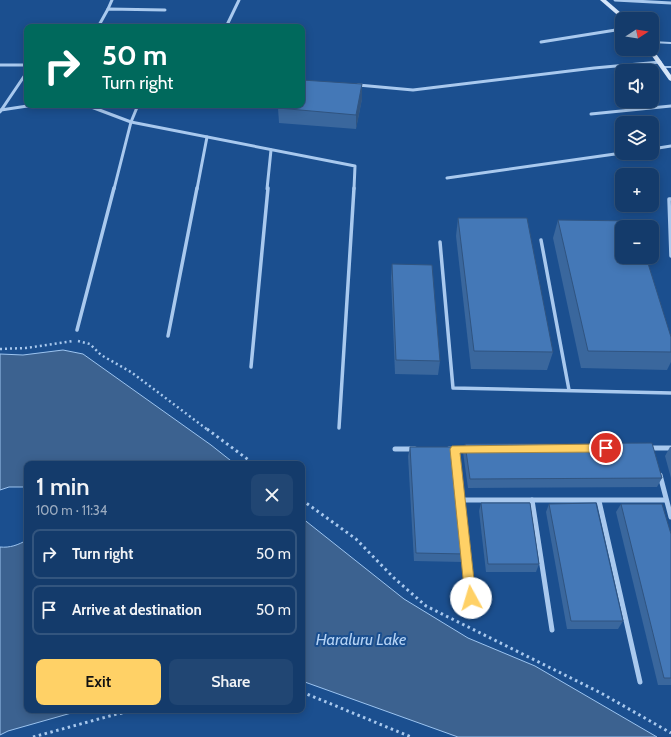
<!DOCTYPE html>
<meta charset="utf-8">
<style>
:root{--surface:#143b6b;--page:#214673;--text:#f1f3f6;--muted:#9dadc1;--line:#33557e;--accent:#ffd166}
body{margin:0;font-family:Cabin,sans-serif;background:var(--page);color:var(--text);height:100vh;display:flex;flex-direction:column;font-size:15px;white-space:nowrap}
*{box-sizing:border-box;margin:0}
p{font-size:13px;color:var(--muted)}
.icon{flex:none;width:22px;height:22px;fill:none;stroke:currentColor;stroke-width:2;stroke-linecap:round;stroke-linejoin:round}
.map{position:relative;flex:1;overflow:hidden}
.side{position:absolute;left:24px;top:461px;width:281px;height:252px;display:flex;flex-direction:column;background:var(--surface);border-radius:8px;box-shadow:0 2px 10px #0003,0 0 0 1px var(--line)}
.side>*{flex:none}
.guide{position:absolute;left:24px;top:24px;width:281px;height:84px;border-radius:8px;box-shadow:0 2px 10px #0003,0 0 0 1px var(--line);background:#00695c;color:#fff;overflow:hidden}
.needle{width:26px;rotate:78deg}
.fabs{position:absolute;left:615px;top:12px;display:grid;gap:8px}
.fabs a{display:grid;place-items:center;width:44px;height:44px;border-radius:8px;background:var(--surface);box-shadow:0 2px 10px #0003,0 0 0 1px var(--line);font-size:20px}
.pin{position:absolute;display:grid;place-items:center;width:34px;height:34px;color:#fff;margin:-17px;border:2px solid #fff;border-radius:50%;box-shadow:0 1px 4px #0007}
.me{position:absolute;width:44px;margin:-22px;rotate:354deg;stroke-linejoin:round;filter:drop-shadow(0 0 3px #0008)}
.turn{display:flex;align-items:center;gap:14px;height:84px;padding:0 12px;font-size:18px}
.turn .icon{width:52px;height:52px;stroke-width:2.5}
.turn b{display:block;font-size:28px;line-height:34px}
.round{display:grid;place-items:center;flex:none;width:42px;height:42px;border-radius:8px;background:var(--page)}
.headline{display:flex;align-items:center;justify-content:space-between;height:68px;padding:0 12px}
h1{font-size:24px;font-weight:600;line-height:30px}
.primary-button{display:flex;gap:8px;margin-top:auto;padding:8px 12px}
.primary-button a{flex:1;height:46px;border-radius:8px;background:var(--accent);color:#111;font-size:16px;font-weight:600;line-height:46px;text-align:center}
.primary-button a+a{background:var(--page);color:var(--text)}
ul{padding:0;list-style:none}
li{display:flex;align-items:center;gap:12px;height:50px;margin:0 8px 6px;padding:0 4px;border:2px solid var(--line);border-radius:8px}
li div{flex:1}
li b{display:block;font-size:15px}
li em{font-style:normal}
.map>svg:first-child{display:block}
.water{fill:#3c6290;stroke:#9cc4f0}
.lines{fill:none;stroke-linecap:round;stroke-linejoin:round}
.path-far1{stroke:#a9c9ee;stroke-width:2.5;stroke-dasharray:2 3;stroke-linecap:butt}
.path{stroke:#a9c9ee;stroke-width:3;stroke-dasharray:2.5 3.5;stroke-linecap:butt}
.lane{stroke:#a9c9ee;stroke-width:2}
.street-far2{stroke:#a9c9ee;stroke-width:3}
.street-far1{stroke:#a9c9ee;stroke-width:3.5}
.street{stroke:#a9c9ee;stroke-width:5}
.secondary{fill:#d6e6fa;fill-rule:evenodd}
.wall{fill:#3a679d}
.shaded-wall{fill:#305480}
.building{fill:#4478b7;stroke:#305480}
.route{fill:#ffd166;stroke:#a68842}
.labels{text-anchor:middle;stroke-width:4;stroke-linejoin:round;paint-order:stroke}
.near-water-label{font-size:16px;font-style:italic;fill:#b5d3f5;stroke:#1b4f8f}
</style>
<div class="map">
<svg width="671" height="737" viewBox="0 0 671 737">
<rect width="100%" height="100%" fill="#1b4f8f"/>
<g class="water">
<polygon points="63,350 83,354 211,445 235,464 27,464 27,487 9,487 0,490 0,354 23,355"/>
<polygon points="302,518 404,599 468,638 535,666 657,737 458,737 302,681"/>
<path d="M27,540v170h55l-74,21 -8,4v-188c10,1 18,-2 27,-7z"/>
</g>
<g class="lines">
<g class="path-far1">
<polyline points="78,341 90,344 101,355 131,372 208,430"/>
<polyline points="0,349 26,348 73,341"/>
</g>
<g class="path">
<polyline points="207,429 254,464"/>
<polyline points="302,500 356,539 394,578 426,606 601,693 671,733"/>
<polyline points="302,692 411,737"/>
<polyline points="33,737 117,714 138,710"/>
</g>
<g class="lane">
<polyline points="652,42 671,43"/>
<polyline points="663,67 671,67"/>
</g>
<g class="street-far2">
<polyline points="615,0 671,3"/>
<polyline points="108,9 112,0"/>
<polyline points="98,27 108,9 165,10"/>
<polyline points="226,27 239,0"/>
<polyline points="541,42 622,29"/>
<polyline points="0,65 27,65"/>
<polyline points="358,85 413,90 594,68 660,62"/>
<polyline points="86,105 131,122 355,166 354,189"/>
<polyline points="1,110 34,105"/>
<polyline points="0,112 27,72"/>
<polyline points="591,114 671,106"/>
<polyline points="652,149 671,146"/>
<polyline points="447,178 622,153"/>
<polyline points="114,189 131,122 138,105"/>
<polyline points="197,189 207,137"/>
<polyline points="267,189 271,150"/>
</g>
<g class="street-far1">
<polyline points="671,199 669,199 671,256"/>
<polyline points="541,240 569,390"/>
<polyline points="440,242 453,388 671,393"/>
<polyline points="77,330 114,188"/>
<polyline points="168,336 197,188"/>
<polyline points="251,367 268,188"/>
<polyline points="339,428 354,188"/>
</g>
<g class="street">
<polyline points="649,448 671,448"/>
<polyline points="395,449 415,449"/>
<polyline points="449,449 469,449"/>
<polyline points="455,449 471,598"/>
<polyline points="660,475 671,517"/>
<polyline points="460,500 666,500"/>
<polyline points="532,500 552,630"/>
<polyline points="599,501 640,682"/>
</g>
<g class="secondary">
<polygon points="600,0 606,0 628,19 622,19"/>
<polygon points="652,48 671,75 671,81 669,80 647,49 652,49"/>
</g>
</g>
<g class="wall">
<polygon points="362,99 356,129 279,123 278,108"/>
<polygon points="458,218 553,352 547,370 471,369 456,236"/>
<polygon points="558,220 671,337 671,362 667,370 581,368 553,238"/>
<polygon points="392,264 440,361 438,375 395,374 391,278"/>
<polygon points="465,444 662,478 657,487 468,488 463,452"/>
<polygon points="410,447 465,554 463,562 414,561 408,456"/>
<polygon points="670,447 671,447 671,478 665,456"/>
<polygon points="481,503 539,564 536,572 486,572 479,511"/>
<polygon points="549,504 623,621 618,629 567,629 546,512"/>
<polygon points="621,504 671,534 671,685 658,685 616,512"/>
</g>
<polygon class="shaded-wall" points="362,84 362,99 356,129 356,115"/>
<g class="building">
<polygon points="302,80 362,84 356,115 278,108 279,105 302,105"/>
<polygon points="458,218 527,218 553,352 474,351"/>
<polygon points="558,220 635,221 637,227 622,227 622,257 646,257 671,337 671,352 588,351"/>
<polygon points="392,264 432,265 440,361 396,360"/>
<polygon points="652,443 662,478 470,479 465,444"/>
<polygon points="410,447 455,447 465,554 416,553"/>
<polygon points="481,503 530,503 539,564 488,564"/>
<polygon points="596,503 623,621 571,621 549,504"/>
<polygon points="621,504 662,504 671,534 671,678 664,678"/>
</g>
<polygon class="route" points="606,444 610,445 611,448 610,451 606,452 460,453 476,598 475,602 471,604 467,602 465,598 450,449 452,446"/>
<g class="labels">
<g class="near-water-label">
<text x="361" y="645">Haraluru Lake</text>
</g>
</g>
</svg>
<div class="fabs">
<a><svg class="needle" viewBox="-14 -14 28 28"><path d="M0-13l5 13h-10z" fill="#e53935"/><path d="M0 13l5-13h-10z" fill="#9dadc1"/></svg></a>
<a><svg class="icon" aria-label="sound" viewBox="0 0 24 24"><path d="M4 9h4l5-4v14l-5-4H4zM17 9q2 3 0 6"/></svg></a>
<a><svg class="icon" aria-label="layers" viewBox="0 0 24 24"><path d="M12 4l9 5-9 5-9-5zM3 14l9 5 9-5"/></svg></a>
<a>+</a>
<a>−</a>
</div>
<div class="pin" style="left:606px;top:448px;background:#d93025"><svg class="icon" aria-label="arrive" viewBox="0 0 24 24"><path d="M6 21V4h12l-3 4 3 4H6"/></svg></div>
<svg class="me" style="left:471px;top:598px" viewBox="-20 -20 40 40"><circle r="19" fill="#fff"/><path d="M0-13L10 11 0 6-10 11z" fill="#ffd166"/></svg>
<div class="guide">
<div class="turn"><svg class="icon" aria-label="right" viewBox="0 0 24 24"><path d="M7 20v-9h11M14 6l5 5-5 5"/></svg><div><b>50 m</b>Turn right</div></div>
</div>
<section class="side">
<div class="headline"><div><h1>1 min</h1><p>100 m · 11:34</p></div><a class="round"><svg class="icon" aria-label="close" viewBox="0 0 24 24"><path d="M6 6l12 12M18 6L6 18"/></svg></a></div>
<ul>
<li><svg class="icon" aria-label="right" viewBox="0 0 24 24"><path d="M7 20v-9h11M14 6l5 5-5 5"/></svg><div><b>Turn right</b></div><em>50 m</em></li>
<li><svg class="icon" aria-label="arrive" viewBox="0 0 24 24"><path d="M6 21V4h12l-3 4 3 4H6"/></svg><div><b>Arrive at destination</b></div><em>50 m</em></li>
</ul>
<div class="primary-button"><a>Exit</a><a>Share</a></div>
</section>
</div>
